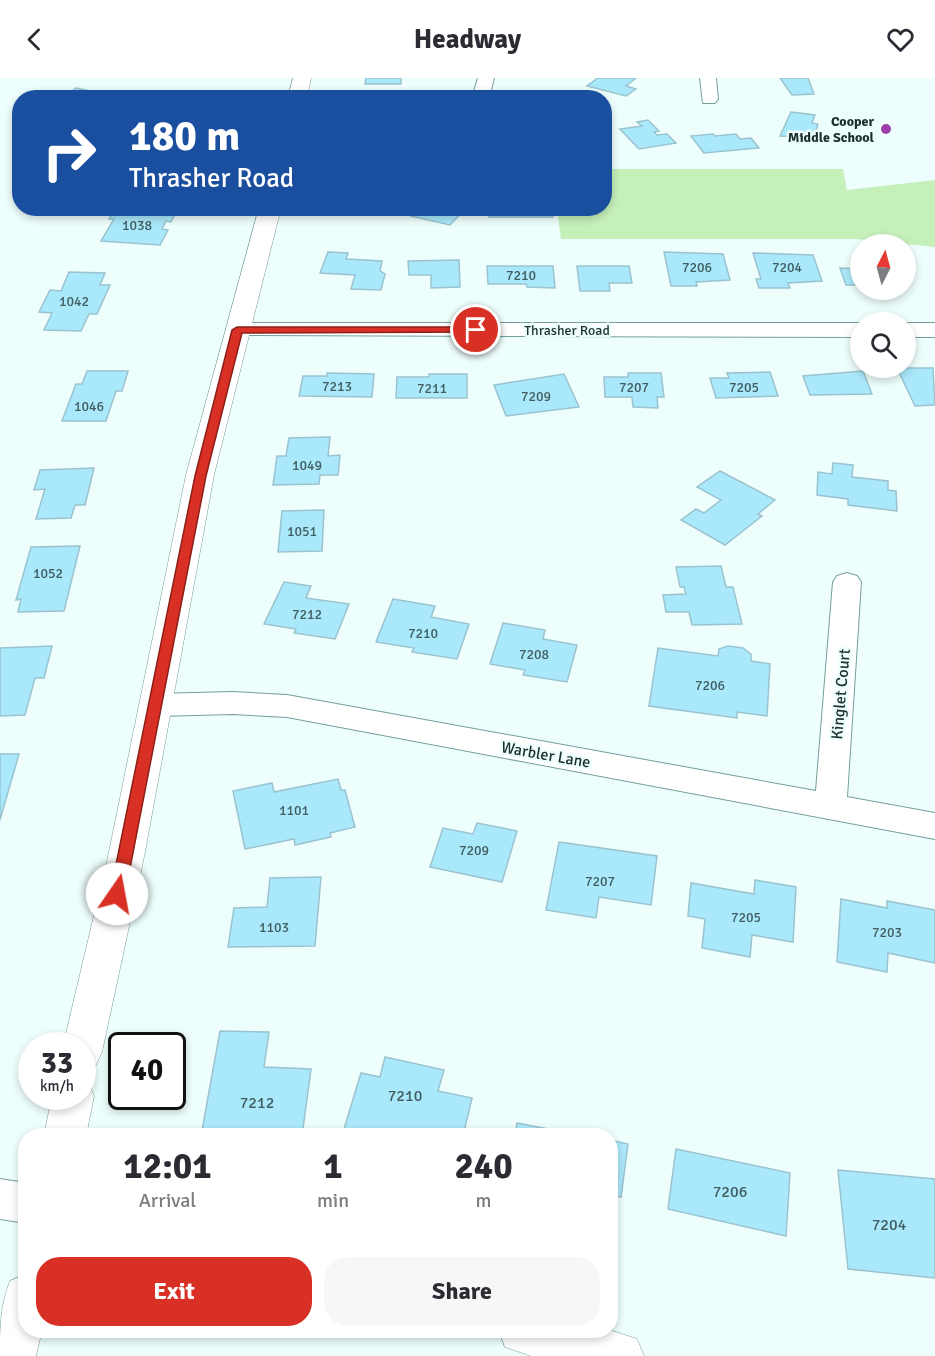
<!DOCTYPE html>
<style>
:root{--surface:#fff;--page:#f7f7f7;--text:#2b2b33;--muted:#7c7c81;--accent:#d93025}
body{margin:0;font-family:Signika,sans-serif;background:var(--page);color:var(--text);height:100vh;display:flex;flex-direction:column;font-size:22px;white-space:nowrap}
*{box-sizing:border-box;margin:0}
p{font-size:20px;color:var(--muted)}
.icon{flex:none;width:33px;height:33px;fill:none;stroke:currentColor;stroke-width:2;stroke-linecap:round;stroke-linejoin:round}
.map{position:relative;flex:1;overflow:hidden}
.side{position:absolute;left:18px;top:1050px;width:600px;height:210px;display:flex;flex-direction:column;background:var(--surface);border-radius:24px;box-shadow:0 3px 9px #0003}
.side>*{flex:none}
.banner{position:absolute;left:12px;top:12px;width:600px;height:126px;border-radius:24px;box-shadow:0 3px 9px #0003;background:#1a4fa0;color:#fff;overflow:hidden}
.needle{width:39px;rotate:6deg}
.fabs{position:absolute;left:850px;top:156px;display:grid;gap:12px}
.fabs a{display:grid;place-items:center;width:66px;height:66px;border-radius:50%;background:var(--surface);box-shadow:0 3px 9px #0003;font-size:30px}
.speed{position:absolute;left:18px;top:954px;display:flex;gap:12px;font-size:30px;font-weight:700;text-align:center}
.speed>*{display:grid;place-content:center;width:78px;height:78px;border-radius:50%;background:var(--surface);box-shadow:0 3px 9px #0003;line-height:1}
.speed small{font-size:15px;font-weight:400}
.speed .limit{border:3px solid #111;border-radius:9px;background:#fff;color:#111}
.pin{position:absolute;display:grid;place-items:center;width:51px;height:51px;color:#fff;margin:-26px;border:3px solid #fff;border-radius:50%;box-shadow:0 2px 6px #0007}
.me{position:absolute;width:66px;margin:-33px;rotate:12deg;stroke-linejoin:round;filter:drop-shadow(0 0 4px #0008)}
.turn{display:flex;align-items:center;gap:21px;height:126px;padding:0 18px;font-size:27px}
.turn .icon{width:78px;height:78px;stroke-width:2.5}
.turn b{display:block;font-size:42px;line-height:51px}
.eta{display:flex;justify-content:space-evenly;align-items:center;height:102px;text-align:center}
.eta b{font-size:36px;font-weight:700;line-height:42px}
.cta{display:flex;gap:12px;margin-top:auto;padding:12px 18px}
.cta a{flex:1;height:69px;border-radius:24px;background:var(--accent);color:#fff;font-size:24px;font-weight:700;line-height:69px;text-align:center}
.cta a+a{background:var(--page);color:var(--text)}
header{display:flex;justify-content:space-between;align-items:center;height:78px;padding:0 18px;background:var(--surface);font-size:27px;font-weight:700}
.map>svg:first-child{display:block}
.green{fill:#c5f0ba}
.building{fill:#aae9fb;stroke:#9ac3cf;stroke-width:1.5}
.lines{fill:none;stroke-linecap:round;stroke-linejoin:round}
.street-casing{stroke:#749f9c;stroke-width:2}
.secondary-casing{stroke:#749f9c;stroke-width:1}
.street{fill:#fff;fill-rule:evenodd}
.secondary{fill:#fff;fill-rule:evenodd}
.route{fill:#d93025;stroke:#8d1f18;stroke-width:1.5}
.poi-dot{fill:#9c3fa8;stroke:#edfefd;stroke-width:2}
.labels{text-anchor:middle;stroke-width:5;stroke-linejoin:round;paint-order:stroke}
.far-poi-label{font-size:14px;font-weight:bold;fill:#1c2e2d;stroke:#edfefd;text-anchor:end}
.number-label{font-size:14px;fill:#405d60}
.far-street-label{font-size:14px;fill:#1c2e2d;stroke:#edfefd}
.street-label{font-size:16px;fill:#1c2e2d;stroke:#edfefd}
.near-number-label{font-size:16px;fill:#405d60}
</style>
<header><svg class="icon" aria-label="back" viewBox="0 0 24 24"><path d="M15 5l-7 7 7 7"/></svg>Headway<svg class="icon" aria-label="heart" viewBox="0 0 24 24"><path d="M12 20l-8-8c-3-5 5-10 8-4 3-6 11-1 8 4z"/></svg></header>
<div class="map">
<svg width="935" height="1278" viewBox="0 0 935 1278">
<rect width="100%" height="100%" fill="#edfefd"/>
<polygon class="green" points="605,91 843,91 847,112 935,102 935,169 856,161 561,161 557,131 604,130"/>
<g class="building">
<polygon points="366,0 401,0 401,6 365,6"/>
<polygon points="598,0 636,0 626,8 636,11 626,18 587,8"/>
<polygon points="780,0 808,0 814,16 792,17"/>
<polygon points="76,10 100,15 94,20 63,20"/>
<polygon points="375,14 404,15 404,20 375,20"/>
<polygon points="791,34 815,37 812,45 818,46 814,60 780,58"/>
<polygon points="648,42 659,53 654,54 657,57 667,56 676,65 639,71 620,51 642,48 637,44"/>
<polygon points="713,56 715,58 736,56 740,61 751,60 759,70 704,75 691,58"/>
<polygon points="115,130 172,130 178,131 171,144 166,143 162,151 168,152 160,167 101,163 114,141 109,141"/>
<polygon points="412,130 466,130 450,147 411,138 418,132"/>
<polygon points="489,130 552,130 553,139 489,139"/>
<polygon points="328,174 348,175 346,181 382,183 380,193 385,196 381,212 351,211 355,197 320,195"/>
<polygon points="664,174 723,176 730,202 696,204 697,208 671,208"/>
<polygon points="753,175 813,177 822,203 788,205 790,210 759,210 756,201 761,201"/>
<polygon points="459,182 460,209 431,210 431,197 409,197 408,183"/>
<polygon points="487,188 553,188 555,210 527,209 526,206 488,206"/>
<polygon points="577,188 629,188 632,205 609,205 610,213 580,213"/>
<polygon points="840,190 861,191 861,207 846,207"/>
<polygon points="69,194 105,195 100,207 110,207 97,236 89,236 81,253 44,252 52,235 39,234 50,212 61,213"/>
<polygon points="897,290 933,290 935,327 915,328"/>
<polygon points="87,293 128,293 122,313 116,313 106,343 62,343 76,306 82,306"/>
<polygon points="863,293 872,316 810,317 803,298"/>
<polygon points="770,294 778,318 716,320 710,300 729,300 727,295"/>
<polygon points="327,295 374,296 372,319 299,318 303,298 327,298"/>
<polygon points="628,295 661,295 664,319 657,319 658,330 633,329 632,319 605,319 604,299 628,299"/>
<polygon points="429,296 467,296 467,320 396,320 397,299 429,299"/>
<polygon points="564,296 579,329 506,338 494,307"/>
<polygon points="330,359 328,378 340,377 338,397 320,397 319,406 273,407 277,378 286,378 289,360"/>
<polygon points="833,385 853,387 852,399 888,403 888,412 896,413 897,433 848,427 848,421 817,417 818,394 832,396"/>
<polygon points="94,390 85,427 75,427 71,440 36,441 45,411 34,412 40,392"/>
<polygon points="720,393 775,422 758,436 762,438 725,467 681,442 696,431 704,435 721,422 697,409"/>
<polygon points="324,432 322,473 278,474 282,433"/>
<polygon points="80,468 64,533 18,534 21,521 16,522 31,469"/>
<polygon points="721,488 726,509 733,509 742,546 692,547 689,534 666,534 663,517 686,516 684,509 680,509 676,489"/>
<polygon points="284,504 311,508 306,520 349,526 335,561 294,555 296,551 264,546"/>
<polygon points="393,521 435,528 431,539 469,546 457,581 412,574 414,570 376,564"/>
<polygon points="503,545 545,552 543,561 577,567 567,604 523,597 525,592 490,586"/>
<polygon points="52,568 44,600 35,600 25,637 0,638 0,570"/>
<polygon points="728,568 743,570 751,576 751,583 770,586 767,638 737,634 737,640 649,628 658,570 718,578 719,571"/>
<polygon points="0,676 19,676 0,742"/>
<polygon points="338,701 341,712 345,712 355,749 330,755 331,759 295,767 294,761 245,771 233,713 272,705 274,714"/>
<polygon points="477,745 517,753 502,804 430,789 443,750 473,756"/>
<polygon points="559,764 657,778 651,827 599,819 596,840 546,832"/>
<polygon points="321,799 315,868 228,869 234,830 267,829 270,800"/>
<polygon points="755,802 796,809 793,864 752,857 750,879 702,870 705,841 688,838 691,805 754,816"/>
<polygon points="841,821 887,830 887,823 935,832 935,885 888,875 887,894 837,884"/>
<polygon points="220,953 269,954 264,989 311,991 302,1058 201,1058"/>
<polygon points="385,979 444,992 438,1013 472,1020 463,1058 372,1058 344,1051 361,995 380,999"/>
<polygon points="517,1045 585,1058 515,1058"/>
<polygon points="610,1062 628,1066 621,1119 610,1117"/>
<polygon points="676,1071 790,1095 786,1158 668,1131"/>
<polygon points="838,1092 935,1101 935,1200 848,1191"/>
</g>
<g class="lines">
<g class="street-casing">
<g id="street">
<polygon points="478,0 494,0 489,20 472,20"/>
<polygon points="700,0 716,0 718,21 715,25 703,25"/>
<polygon points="237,245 861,245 861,259 229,257 226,252 229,247"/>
<rect x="906" y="245" width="29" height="14"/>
<polygon points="847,495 857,498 861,504 847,719 935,735 935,761 287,639 233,636 156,638 145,635 141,627 145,619 156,616 233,614 287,617 816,713 833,504 837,498"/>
<polygon points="0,1101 26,1105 26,1145 0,1141"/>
</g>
</g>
<g class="secondary-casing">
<g id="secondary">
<polygon points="293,0 311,0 307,20 288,20"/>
<polygon points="259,130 281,130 214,397 145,774 102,974 96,987 82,992 82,968 63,968 109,774 186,397"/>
<polygon points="82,1002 88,1004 94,1018 86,1058 44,1058 52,1018 82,1018"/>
<path d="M26,1196v56h16l-6,26h-36c0,-27 0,-50 10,-75z"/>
<polygon points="499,1252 610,1252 637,1261 644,1278 531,1278 505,1269"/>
</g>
</g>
<use href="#street" class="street"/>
<use href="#secondary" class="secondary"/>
</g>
<polygon class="route" points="476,249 481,252 479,254 242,255 206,398 125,816 123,821 112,821 110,816 195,398 232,252 237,249"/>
<circle class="poi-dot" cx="886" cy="51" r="6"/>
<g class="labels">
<g class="far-poi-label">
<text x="874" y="48">Cooper<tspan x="874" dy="16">Middle School</tspan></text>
</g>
<g class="number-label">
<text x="137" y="152">1038</text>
<text x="697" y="194">7206</text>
<text x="787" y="194">7204</text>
<text x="521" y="202">7210</text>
<text x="74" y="228">1042</text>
<text x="337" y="313">7213</text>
<text x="634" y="314">7207</text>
<text x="744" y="314">7205</text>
<text x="432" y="315">7211</text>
<text x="536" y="323">7209</text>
<text x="89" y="333">1046</text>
<text x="307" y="392">1049</text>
<text x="302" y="458">1051</text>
<text x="48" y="500">1052</text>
<text x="307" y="541">7212</text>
<text x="423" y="560">7210</text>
<text x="534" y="581">7208</text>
<text x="710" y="612">7206</text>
<text x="294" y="737">1101</text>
<text x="474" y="777">7209</text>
<text x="600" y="808">7207</text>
<text x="746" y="844">7205</text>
<text x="274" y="854">1103</text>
<text x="887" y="859">7203</text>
</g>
<g class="far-street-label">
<text x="567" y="257">Thrasher Road</text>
</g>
<g class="street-label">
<text transform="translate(840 616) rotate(-85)" y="6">Kinglet Court</text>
<text transform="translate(546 676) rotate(10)" y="6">Warbler Lane</text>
</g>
<g class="near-number-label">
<text x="405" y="1023">7210</text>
<text x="257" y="1030">7212</text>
<text x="730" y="1119">7206</text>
<text x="889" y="1152">7204</text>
</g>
</g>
</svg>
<div class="fabs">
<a><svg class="needle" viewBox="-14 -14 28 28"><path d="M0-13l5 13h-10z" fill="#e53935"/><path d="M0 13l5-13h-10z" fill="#7c7c81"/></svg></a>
<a><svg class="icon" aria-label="search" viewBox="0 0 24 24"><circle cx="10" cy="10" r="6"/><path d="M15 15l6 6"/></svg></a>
</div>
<div class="speed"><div>33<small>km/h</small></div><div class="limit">40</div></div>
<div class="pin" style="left:476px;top:252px;background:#d93025"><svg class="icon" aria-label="arrive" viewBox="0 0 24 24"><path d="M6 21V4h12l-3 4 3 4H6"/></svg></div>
<svg class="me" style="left:117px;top:816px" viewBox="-20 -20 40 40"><circle r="19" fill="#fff"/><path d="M0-13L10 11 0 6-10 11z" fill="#d93025"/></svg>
<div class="banner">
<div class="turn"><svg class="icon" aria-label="right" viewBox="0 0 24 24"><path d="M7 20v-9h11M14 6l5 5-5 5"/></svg><div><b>180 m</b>Thrasher Road</div></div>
</div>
<section class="side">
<div class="eta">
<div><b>12:01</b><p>Arrival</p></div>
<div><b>1</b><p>min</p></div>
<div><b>240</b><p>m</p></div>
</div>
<div class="cta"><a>Exit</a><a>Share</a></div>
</section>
</div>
